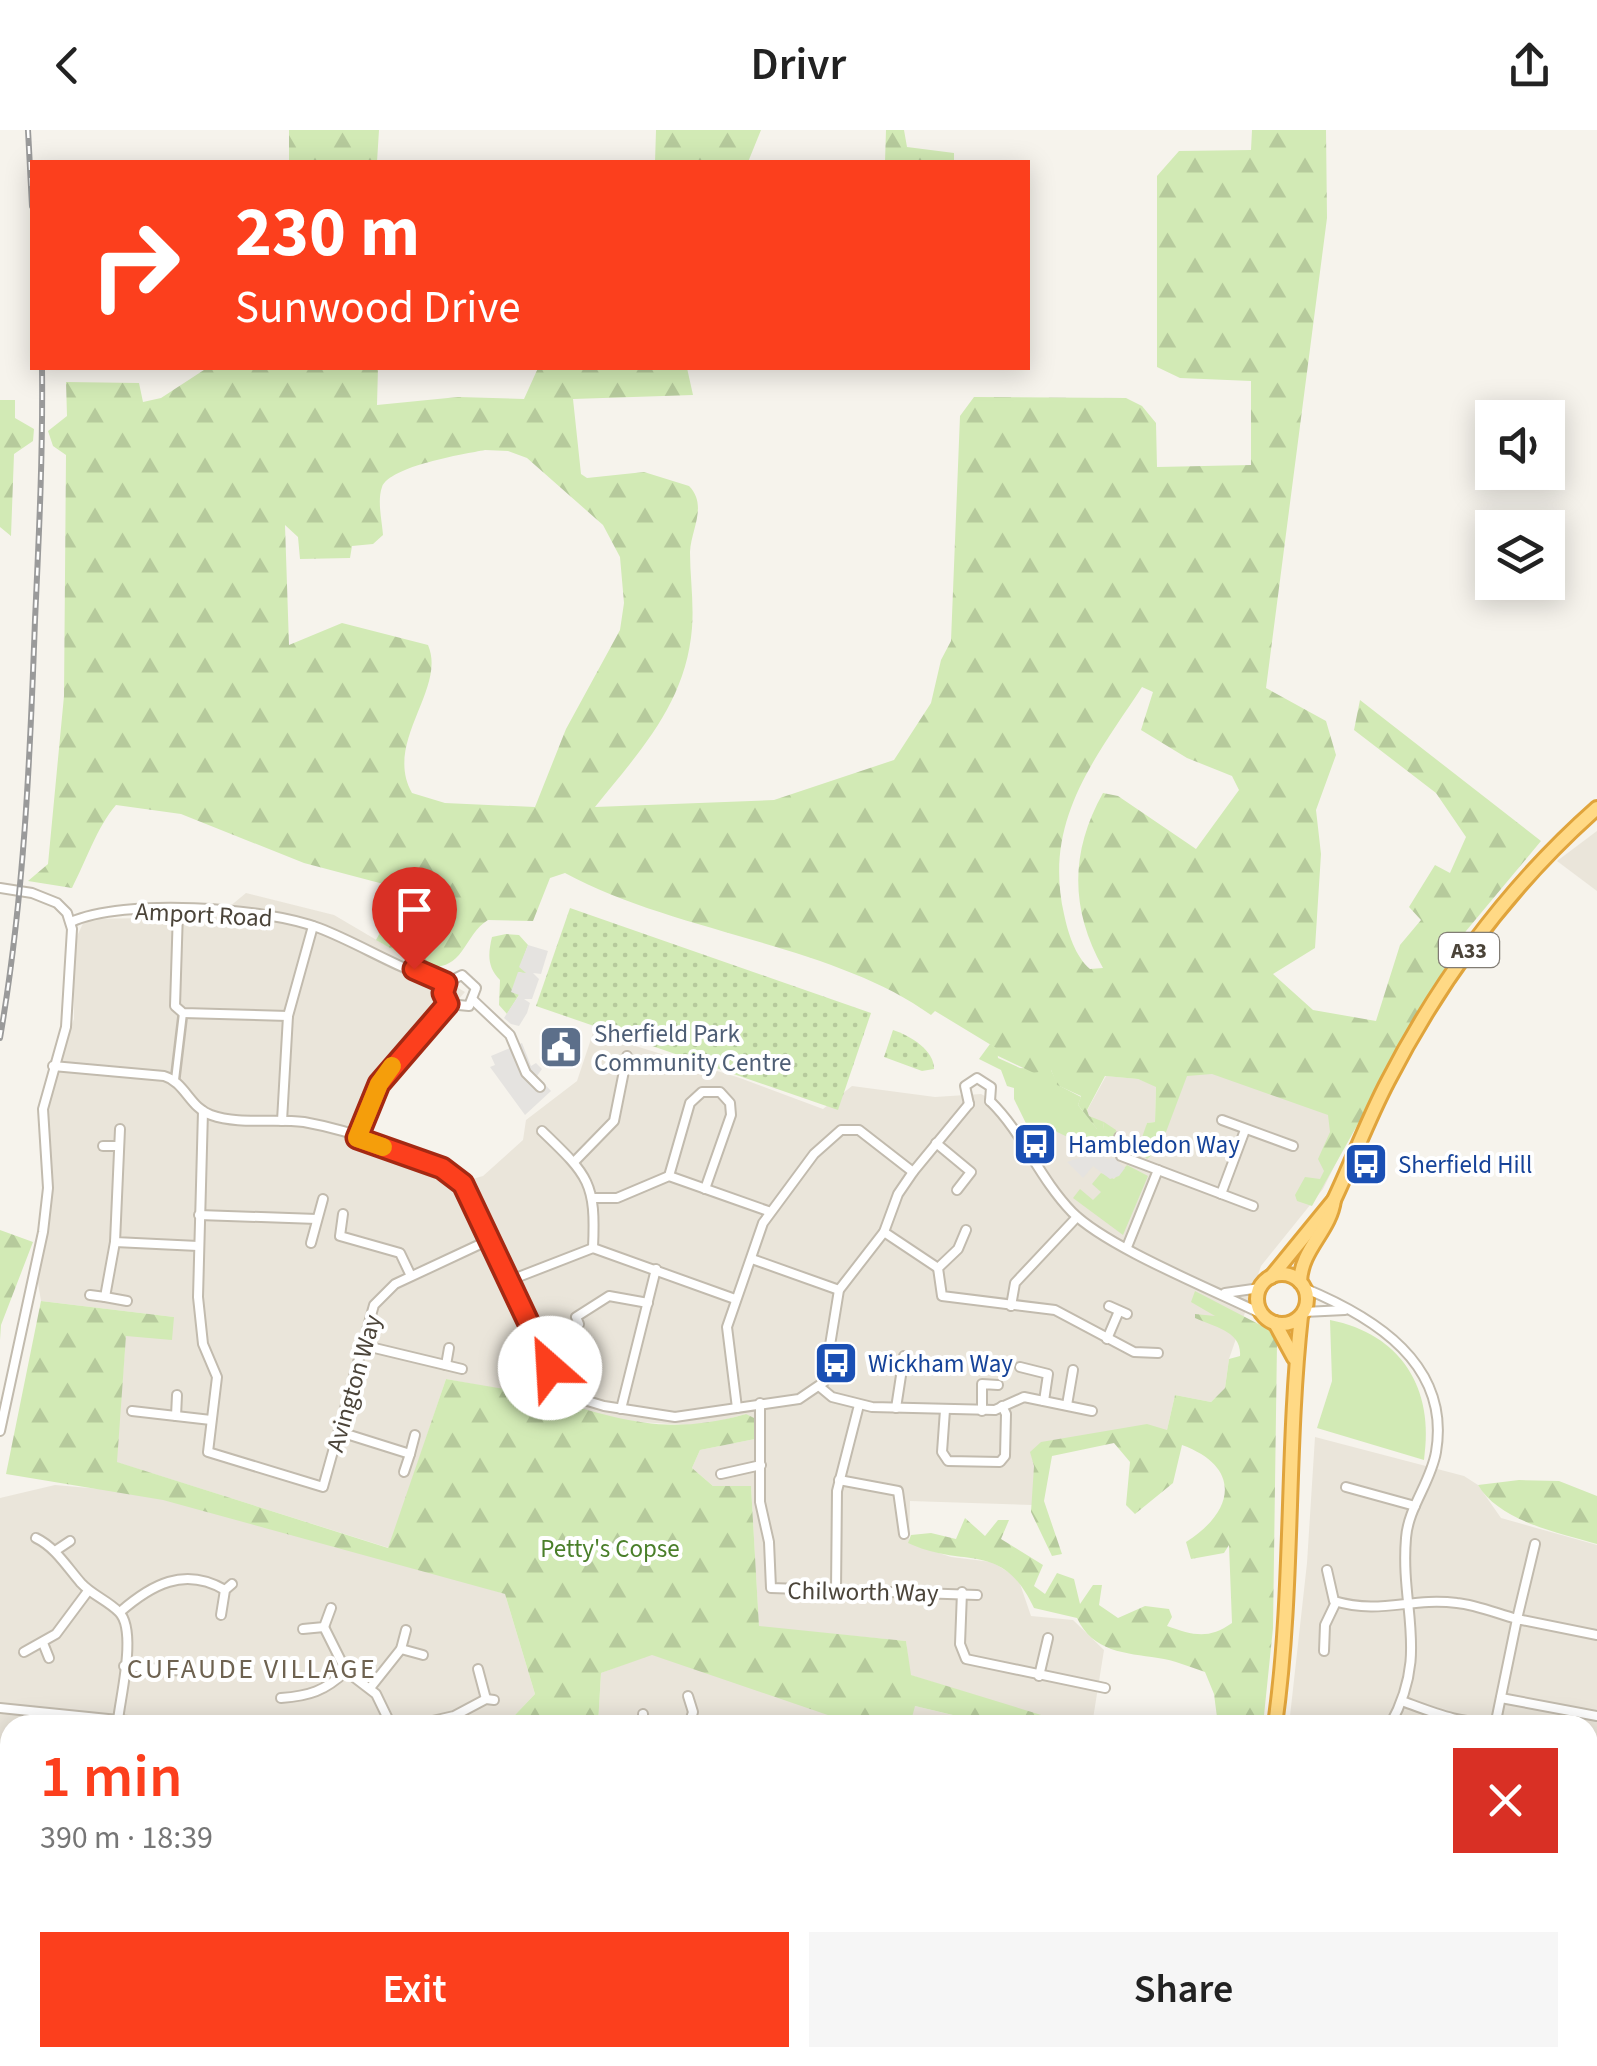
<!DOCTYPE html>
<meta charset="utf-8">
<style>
:root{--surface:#fff;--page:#f6f6f6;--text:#222;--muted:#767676;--accent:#fc3f1d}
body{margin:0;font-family:"Source Sans 3",sans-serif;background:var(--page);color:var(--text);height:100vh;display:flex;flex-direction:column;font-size:38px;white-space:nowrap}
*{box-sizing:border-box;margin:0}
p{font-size:32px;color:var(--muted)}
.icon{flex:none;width:55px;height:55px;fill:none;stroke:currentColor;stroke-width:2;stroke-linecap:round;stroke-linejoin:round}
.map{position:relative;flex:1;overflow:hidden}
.sheet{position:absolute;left:0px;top:1585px;width:1598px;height:352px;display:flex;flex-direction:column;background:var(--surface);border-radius:30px 30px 0 0;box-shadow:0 5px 25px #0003}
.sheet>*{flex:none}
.top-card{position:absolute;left:30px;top:30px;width:1000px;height:210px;border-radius:0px;box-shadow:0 5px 25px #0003;background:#fc3f1d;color:#fff;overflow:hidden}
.buttons{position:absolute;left:1475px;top:270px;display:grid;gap:20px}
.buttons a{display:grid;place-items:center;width:90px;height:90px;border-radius:0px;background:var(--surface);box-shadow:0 5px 25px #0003;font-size:50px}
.pin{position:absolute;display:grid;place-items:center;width:85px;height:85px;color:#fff;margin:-102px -42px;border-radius:50% 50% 50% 0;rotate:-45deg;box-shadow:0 0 10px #0007}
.pin .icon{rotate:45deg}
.me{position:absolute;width:110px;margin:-55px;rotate:334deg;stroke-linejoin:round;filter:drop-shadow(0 0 8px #0008)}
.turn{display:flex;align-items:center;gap:35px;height:210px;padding:0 40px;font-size:45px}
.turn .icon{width:130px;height:130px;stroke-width:2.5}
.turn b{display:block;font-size:70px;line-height:85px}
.round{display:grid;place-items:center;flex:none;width:105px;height:105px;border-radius:0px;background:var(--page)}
.overview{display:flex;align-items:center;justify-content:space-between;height:170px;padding:0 40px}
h1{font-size:60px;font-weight:600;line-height:75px;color:var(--accent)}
.cta{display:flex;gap:20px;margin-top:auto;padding:20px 40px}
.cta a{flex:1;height:115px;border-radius:0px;background:var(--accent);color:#fff;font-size:40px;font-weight:600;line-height:115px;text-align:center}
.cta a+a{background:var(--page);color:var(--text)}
header{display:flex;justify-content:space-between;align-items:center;height:130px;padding:0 40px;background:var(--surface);font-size:45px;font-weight:600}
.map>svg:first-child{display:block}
.residential{fill:#eae5da}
.grass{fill:#d2eab5}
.forest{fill:url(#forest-firs);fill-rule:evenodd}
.park{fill:url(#park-dots)}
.parking{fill:#e5e3e0}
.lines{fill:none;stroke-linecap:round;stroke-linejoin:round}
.stream{stroke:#a9d4f2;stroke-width:2.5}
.pedestrian-casing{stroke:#c2bbae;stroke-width:11}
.minor-casing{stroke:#c2bbae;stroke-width:12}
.trunk-casing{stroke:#e0a43c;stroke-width:18}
.pedestrian{stroke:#fff;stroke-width:6}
.minor{stroke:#fff;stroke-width:8}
.trunk{stroke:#ffd985;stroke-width:12}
.rail-casing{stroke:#9a9a9a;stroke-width:6}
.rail{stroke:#fff;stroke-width:2.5;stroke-dasharray:8;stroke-linecap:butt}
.route-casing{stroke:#a42913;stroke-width:25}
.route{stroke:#fc3f1d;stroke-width:18}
.slow{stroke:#f59e0b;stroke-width:18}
.labels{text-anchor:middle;stroke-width:8;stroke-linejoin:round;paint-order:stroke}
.shield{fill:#fff;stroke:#817c74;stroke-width:2.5}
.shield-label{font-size:22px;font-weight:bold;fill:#4b4439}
.street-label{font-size:25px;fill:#4b4439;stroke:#fff}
.service-label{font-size:25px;fill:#4e5e75;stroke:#fff;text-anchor:start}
.transit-label{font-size:25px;fill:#164399;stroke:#fff;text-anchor:start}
.park-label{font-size:25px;fill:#4a7f2a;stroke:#fff}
.neighbourhood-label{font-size:28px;letter-spacing:2.5px;fill:#6e6250;stroke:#fff}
</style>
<header><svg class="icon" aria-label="back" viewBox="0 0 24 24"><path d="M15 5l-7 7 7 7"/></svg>Drivr<svg class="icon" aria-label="share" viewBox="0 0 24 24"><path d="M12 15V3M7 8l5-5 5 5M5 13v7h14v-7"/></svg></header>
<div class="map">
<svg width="1597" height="1936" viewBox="0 0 1597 1936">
<defs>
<pattern id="forest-firs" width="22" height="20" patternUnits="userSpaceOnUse" patternTransform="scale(2.5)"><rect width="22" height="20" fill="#d2eab5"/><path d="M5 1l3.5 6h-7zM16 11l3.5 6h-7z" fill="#b6ca9c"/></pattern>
<pattern id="park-dots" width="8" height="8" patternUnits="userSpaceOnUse" patternTransform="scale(2.5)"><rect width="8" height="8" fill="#d2eab5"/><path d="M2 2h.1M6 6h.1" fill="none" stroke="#b6ca9c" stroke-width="1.8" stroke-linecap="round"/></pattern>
</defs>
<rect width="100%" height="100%" fill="#f6f3ec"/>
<g class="residential">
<polygon points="1597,701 1597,761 1557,731"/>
<polygon points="246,763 334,785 465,862 391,944 366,997 370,1007 446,1033 469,1050 483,1046 523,1010 526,990 577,951 593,903 740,948 823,979 852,956 935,967 981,964 991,969 1022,1009 1078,997 1106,946 1138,949 1156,956 1155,992 1147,993 1140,1023 1195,923 1322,970 1356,993 1323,1059 1261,1136 1229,1229 1225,1258 1211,1272 1175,1265 1167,1300 1047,1316 1033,1375 910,1371 909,1413 951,1427 992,1432 1018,1448 1031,1486 1073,1490 1104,1520 1092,1595 1070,1595 910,1545 906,1511 759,1497 751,1357 713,1356 692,1338 700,1320 755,1309 746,1284 701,1296 624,1291 541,1267 446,1249 389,1418 116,1332 126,1205 174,1187 41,1171 38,1153 47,977 56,934 74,889 73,815 85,789 217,787"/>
<polygon points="1315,1307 1464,1346 1478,1355 1501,1388 1597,1415 1597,1665 1588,1661 1588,1595 1289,1595 1307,1433"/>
<polygon points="55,1355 203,1368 505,1464 535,1564 515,1585 517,1595 10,1595 10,1788 0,1787 0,1368"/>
<polygon points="651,1524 850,1590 915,1576 994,1595 598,1595 601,1543"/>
<polygon points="152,1928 390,1928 393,1936 170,1936"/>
<polygon points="587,1928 1141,1928 1138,1936 599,1936"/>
</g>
<g class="grass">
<polygon points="990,914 997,918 998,928 1020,938 1051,940 1058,955 1081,967 1078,975 1097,999 1103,999 1104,992 1116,1000 1114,1016 1107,1018 1086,1007 1076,1011 1053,1000 1050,1017 1040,1022 1014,969 1014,958 1007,956 1001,940 979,929"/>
<polygon points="1127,1035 1148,1046 1123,1105 1073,1068 1080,1059 1093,1070 1101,1062 1092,1054 1101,1043 1114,1049"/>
<path d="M1330,1190c71,14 105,68 94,140l-107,-32 15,-47z"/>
</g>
<g class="forest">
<polygon points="289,0 379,0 377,32 289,32"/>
<polygon points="656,0 761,0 748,32 655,32"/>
<polygon points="886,0 904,0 907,17 954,23 954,32 885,32"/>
<path d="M1252,0h74l1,88 -61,470 60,33 10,34 -20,55 5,44 -6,94 -42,26 40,36 63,11 24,-76 21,-25 -12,-13 26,-42 15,8 16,-36 -30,-44 -82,-63 6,-30 181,141 -75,90 -154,275 -15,-5 -2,-6 10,-18 15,2 4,-8 -6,-12 12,-27 -2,-17 -116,-41 -25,2 -27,72 -13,11 -9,-10 9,-26 8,-1 1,-35 -18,-8 -33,-3 -18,34 2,6 15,6 -1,7h-6l-19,-24 3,-9 -24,-11 -6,-15 -17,3 -38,-18v-7l-61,-37 -4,4c-98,-71 -256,-82 -366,-142l-15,5 -17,43 -45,-1c-12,7 -18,20 -26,31 -24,34 -58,4 -86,-11l18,-33 -3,-21 -87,-23 -123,-49 -65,-9c-19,22 -30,56 -44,83l-44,-7 20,-17 16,-168 2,-241 -13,-9 -5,-15 19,-15 -1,-34 73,1 4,19 18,-4 46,-30h171l-1,37 81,-8 66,2 14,-31h149l6,27 -120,4 8,75 6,4 57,-6 45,14c19,19 2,44 1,66 0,25 4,50 2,76 -6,75 -52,123 -97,179l179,-7 120,-40 37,-57 10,-43 10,-19 9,-225 14,-19 152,1 16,8 14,17 1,44 94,-2v-84l-71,-3 -23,-11v-191l22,-25 72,-1zM485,320l23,1 19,7 76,67 17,32 4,46 -4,27 -54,99 -31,78 -90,-4 -33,-10c-29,-51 35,-104 16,-148l-86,-22 -53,22 -4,-120 13,12 2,22 50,-1 2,-12 21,-2 10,-9c-1,-14 -6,-34 -1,-48 8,-21 82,-33 103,-37zM1142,557l11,5 -12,38 46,28 45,18 7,14 -43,59 -78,-53 -15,-3c-33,59 -33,116 0,175l-13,1c-15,-13 -22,-36 -26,-55 -21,-93 30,-154 78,-227z"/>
<polygon points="0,270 15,270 15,288 34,299 33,311 14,324 11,406 0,397"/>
<path d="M506,804l13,1 9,10 -8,22 7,3 -1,4 -7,-2v23l-12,19 -8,-9 1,-25c-13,-13 -12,-26 -8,-43z"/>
<polygon points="0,1100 33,1112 1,1195 0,1210"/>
<path d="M1195,1161l73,38 9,14 -4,285 -10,97h-45l-4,-31 -9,-22c-15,-5 -31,-12 -47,-14 -33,-5 -65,-6 -81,-40l-43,-10c-33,-69 -67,-38 -126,-65l3,-8 20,-2 25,6 9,-21 20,18 13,-16h11l-8,19 42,26 -9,21 11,8 12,-21 17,6 6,25 13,-19h9l-3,20 19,13 27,-12 24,3 3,8 -5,9c26,9 41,14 65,-3l-3,-78 -5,8 -33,6 -5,-17c49,-31 56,-75 -4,-97l-9,38 -38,31 -9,-9 4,-43 -16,-19 -62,13 -8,45 18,53 -10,2 -21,-44 3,-46 -4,-14 11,-10 106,-18 20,6 8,-35 36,7 14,-14 4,-29 11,-3c2,-25 -26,-29 -45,-38v-4l20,2 -24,-14z"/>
<path d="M41,1171l133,16 -2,23 -46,-4 -9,126 271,86 58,-169c32,6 66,10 98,19 79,21 119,39 202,16l8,4 1,21 -55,11 -8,18 21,18h38l8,140 147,15 5,34 163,50h-79l-80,-19 -5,19h-53l-205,-70 -51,18 -3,52h-81l-2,-10 20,-21 -30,-100 -342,-94 -157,-26z"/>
<path d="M1519,1350l40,1 38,15v48c-38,-11 -98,-23 -119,-59z"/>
<polygon points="390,1928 578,1928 592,1936 393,1936"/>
</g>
<g class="park">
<polygon points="570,778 871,883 838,980 536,876"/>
<path d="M893,900c18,6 41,20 41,39l-12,2 -38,-14z"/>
</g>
<g class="parking">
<polygon points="528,815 548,821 541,844 533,843 539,849 532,869 524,869 530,873 527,883 519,896 511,894 504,888 519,865 511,862 518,842 526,843 519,837"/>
<polygon points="522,913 531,936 536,933 542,939 537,946 551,961 525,985 490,937 495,935 491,926"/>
<polygon points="1085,1008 1110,1019 1105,1029 1114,1028 1125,1038 1119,1046 1110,1049 1093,1036 1083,1048 1067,1032 1081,1027 1076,1011"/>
</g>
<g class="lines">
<g class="stream">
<polyline points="0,1809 10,1808"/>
<polyline points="508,1928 526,1936"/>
</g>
<g class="pedestrian-casing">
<polyline id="pedestrian" points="175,950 183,883"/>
</g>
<g class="minor-casing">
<g id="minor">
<polyline points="0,758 32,763 57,773 67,783 72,799 66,897 43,979 48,1058 43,1102 0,1301"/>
<polyline points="178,781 175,876 183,883 288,886"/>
<path d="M71,792c52,-24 194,-15 248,6 42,16 84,44 127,55"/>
<polyline points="446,853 462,845 476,858 469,876 448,874"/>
<polyline points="474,871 510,905 526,943 540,957"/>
<path d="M53,936l111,10c21,6 26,32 47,39 28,10 63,3 93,7 45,8 124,34 159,62l95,199 23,16 23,7 71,11 124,-18 25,-17 15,-92 45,-58 14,-38 15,-22 56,-68"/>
<path d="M990,971c33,32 49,77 82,111 36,36 142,78 192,103"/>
<polyline points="969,974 965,956 977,948 991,957 990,971"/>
<polyline points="203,981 198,1167 203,1214 217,1247 208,1322 323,1357 374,1175 395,1154 487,1111"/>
<polyline points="1222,990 1293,1016"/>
<polyline points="282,991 288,886 313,796"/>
<polyline points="120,999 115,1112 198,1116"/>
<path d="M542,1001c47,45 54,52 51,117"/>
<polyline points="1119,1007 1121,1026 1158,1040 1127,1117"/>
<polyline points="357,1008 379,953 448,874"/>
<polyline points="936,1013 971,1042 957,1060"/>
<polyline points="103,1016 119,1016"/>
<polyline points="574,1032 614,991 627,926"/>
<polyline points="1158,1040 1253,1076"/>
<polyline points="669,1046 690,973 702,962 720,962 730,973 731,985 705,1059"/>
<polyline points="1221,1064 1245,1000"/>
<polyline points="594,1068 617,1068 669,1046 768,1081"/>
<polyline points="343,1084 340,1106 400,1123 411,1146"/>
<polyline points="199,1085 317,1089"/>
<polyline points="966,1100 958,1119 938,1138 942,1166 1055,1180 1134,1222 1158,1223"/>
<polyline points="884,1102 938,1138"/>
<polyline points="311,1113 323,1069"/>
<polyline points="752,1129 839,1160"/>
<polyline points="508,1151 593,1118 735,1169"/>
<path d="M1304,1158c70,29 147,76 132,164 -5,30 -28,56 -30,86 -6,72 24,115 -16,187"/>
<polyline points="1225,1163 1260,1158"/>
<polyline points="90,1165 105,1167 115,1112"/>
<polyline points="105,1167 127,1171"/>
<polyline points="1011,1176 1015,1153 1077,1087"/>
<polyline points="1109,1176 1127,1184"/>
<polyline points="1304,1182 1345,1180"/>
<polyline points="579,1194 576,1187 609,1166 648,1173"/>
<polyline points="1107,1209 1119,1181"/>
<polyline points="362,1215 462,1239"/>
<polyline points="446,1235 449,1218"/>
<polyline points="1020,1237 1048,1244 1044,1271"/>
<polyline points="820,1257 832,1267 872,1277 995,1280 1024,1267 1092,1281"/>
<polyline points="760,1273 760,1372 769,1412 771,1458 977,1465"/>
<polyline points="1067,1275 1073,1240"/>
<polyline points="737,1278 727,1197 763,1093 814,1024 841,1000 859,1000 913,1042"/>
<polyline points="896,1278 904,1226"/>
<polyline points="621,1279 656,1139"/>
<polyline points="945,1280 942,1322 948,1331 1000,1332 1005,1326 1006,1284 1002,1276"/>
<polyline points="132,1281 211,1290"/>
<polyline points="982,1281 982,1254 998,1255"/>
<polyline points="176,1286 177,1265"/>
<polyline points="340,1302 410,1324 415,1305"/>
<polyline points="404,1342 410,1324"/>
<polyline points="721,1344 761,1335"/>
<polyline points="839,1350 898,1361 904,1404"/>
<polyline points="1346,1357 1415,1376"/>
<path d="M36,1408c19,9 31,29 45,45 11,12 26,17 38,29 18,18 2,82 -1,108"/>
<polyline points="55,1421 70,1411"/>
<path d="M1327,1440l7,31c48,14 76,-4 123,2 20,2 41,11 60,16l18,-75"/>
<polyline points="836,1461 837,1361 859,1275"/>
<polyline points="962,1462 960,1514 966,1529 1105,1558"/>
<path d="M120,1482c31,-27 64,-46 105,-22"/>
<polyline points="221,1485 225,1460 232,1454"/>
<polyline points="324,1497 346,1541 376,1564 391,1595"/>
<polyline points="303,1499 324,1497 331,1478"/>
<polyline points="43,1513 49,1528"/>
<polyline points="401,1519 423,1525"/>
<polyline points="1324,1521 1325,1495 1336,1472"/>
<polyline points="24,1522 56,1504 88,1461"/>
<polyline points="124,1536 185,1541"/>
<polyline points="478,1539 486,1569"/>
<polyline points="1039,1546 1048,1508"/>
<polyline points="370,1558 401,1519 406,1500"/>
<polyline points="688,1566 693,1582 689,1595"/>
<path d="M281,1568c28,-2 44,-7 65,-27"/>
<polyline points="1501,1568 1597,1586"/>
<path d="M1402,1571c30,11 62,25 94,20l21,-102 80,16"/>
<polyline points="0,1578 167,1595"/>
<polyline points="643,1584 644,1595"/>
<polyline points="415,1595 454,1586 486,1569 494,1570"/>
<polyline points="0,1897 10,1899"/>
<polyline points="122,1928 140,1936"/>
<polyline points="710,1928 711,1936"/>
<polyline points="815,1928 819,1936"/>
<polyline points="878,1928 883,1936"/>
<polyline points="1002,1928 1008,1936"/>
<polyline points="209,1932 215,1928"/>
<polyline points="928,1935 931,1936"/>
<polyline points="300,1936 303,1928"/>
<polyline points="369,1936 373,1928"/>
</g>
</g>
<g class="trunk-casing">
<g id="trunk">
<circle cx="1282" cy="1169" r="25"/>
<polyline points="1271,1147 1334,1070"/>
<path d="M1300,1152c1,-33 30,-51 34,-82 19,-40 34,-81 54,-119 53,-103 123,-197 209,-273"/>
<polyline points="1275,1193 1294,1228"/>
<path d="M1275,1595c19,-136 11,-273 26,-409"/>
<polyline points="1156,1936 1159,1928"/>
</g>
</g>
<use href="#pedestrian" class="pedestrian"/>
<use href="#minor" class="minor"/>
<use href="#trunk" class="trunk"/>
<g class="rail-casing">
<g id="rail">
<polyline points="28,0 32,76"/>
<path d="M0,908c24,-139 30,-278 35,-418 4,-85 8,-168 7,-252"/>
</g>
</g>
<use href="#rail" class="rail"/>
</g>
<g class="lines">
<g class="route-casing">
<polyline id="route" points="414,839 446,853 443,863 448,874 379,954 357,1008 442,1038 463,1054 550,1238"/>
</g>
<use href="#route" class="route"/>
<polyline class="slow" points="383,1017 357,1008 379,954 392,936"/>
</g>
<defs>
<g id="civic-square" transform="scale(2.25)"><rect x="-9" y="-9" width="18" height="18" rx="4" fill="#5c6f8a" stroke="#fff"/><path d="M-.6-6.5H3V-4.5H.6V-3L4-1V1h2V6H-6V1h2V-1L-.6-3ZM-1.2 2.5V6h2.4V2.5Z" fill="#fff"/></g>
<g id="bus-square" transform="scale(2.25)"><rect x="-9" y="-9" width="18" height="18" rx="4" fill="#1a4fb4" stroke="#fff"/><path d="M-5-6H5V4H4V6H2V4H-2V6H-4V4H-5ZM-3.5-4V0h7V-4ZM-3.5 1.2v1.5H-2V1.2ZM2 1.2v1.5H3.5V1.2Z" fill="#fff"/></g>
</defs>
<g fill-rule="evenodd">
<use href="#civic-square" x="561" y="917"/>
<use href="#bus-square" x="1035" y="1014"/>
<use href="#bus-square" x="1366" y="1034"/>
<use href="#bus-square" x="836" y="1233"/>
</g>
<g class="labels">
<rect class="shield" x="1439" y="803" width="60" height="34" rx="8"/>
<g class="shield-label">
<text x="1469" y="828">A33</text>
</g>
<g class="street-label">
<text transform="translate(204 784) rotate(3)" y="9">Amport Road</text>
<text transform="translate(353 1253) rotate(-74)" y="9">Avington Way</text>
<text transform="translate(863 1461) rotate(1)" y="9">Chilworth Way</text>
</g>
<g class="service-label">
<text x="594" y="912">Sherfield Park<tspan x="594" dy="29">Community Centre</tspan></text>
</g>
<g class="transit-label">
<text x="1068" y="1023">Hambledon Way</text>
<text x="1398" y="1043">Sherfield Hill</text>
<text x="868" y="1242">Wickham Way</text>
</g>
<g class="park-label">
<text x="610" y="1427">Petty's Copse</text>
</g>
<g class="neighbourhood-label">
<text x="252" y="1548">CUFAUDE VILLAGE</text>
</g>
</g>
</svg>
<div class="buttons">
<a><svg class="icon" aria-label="sound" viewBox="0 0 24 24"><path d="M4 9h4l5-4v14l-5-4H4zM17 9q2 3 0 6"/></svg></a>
<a><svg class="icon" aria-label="layers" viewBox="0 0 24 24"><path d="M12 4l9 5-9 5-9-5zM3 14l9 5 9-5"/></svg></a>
</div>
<div class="pin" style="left:414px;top:839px;background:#d93025"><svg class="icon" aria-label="arrive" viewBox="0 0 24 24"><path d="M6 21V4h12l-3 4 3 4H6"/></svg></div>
<svg class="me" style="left:550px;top:1238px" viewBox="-20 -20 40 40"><circle r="19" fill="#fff"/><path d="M0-13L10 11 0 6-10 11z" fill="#fc3f1d"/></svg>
<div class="top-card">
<div class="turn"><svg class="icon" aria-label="right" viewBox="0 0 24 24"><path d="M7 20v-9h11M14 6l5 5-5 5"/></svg><div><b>230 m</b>Sunwood Drive</div></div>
</div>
<section class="sheet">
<div class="overview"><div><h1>1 min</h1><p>390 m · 18:39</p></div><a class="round" style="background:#d93025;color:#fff"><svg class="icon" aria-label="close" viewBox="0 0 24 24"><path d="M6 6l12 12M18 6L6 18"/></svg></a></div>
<div class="cta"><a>Exit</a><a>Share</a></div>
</section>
</div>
